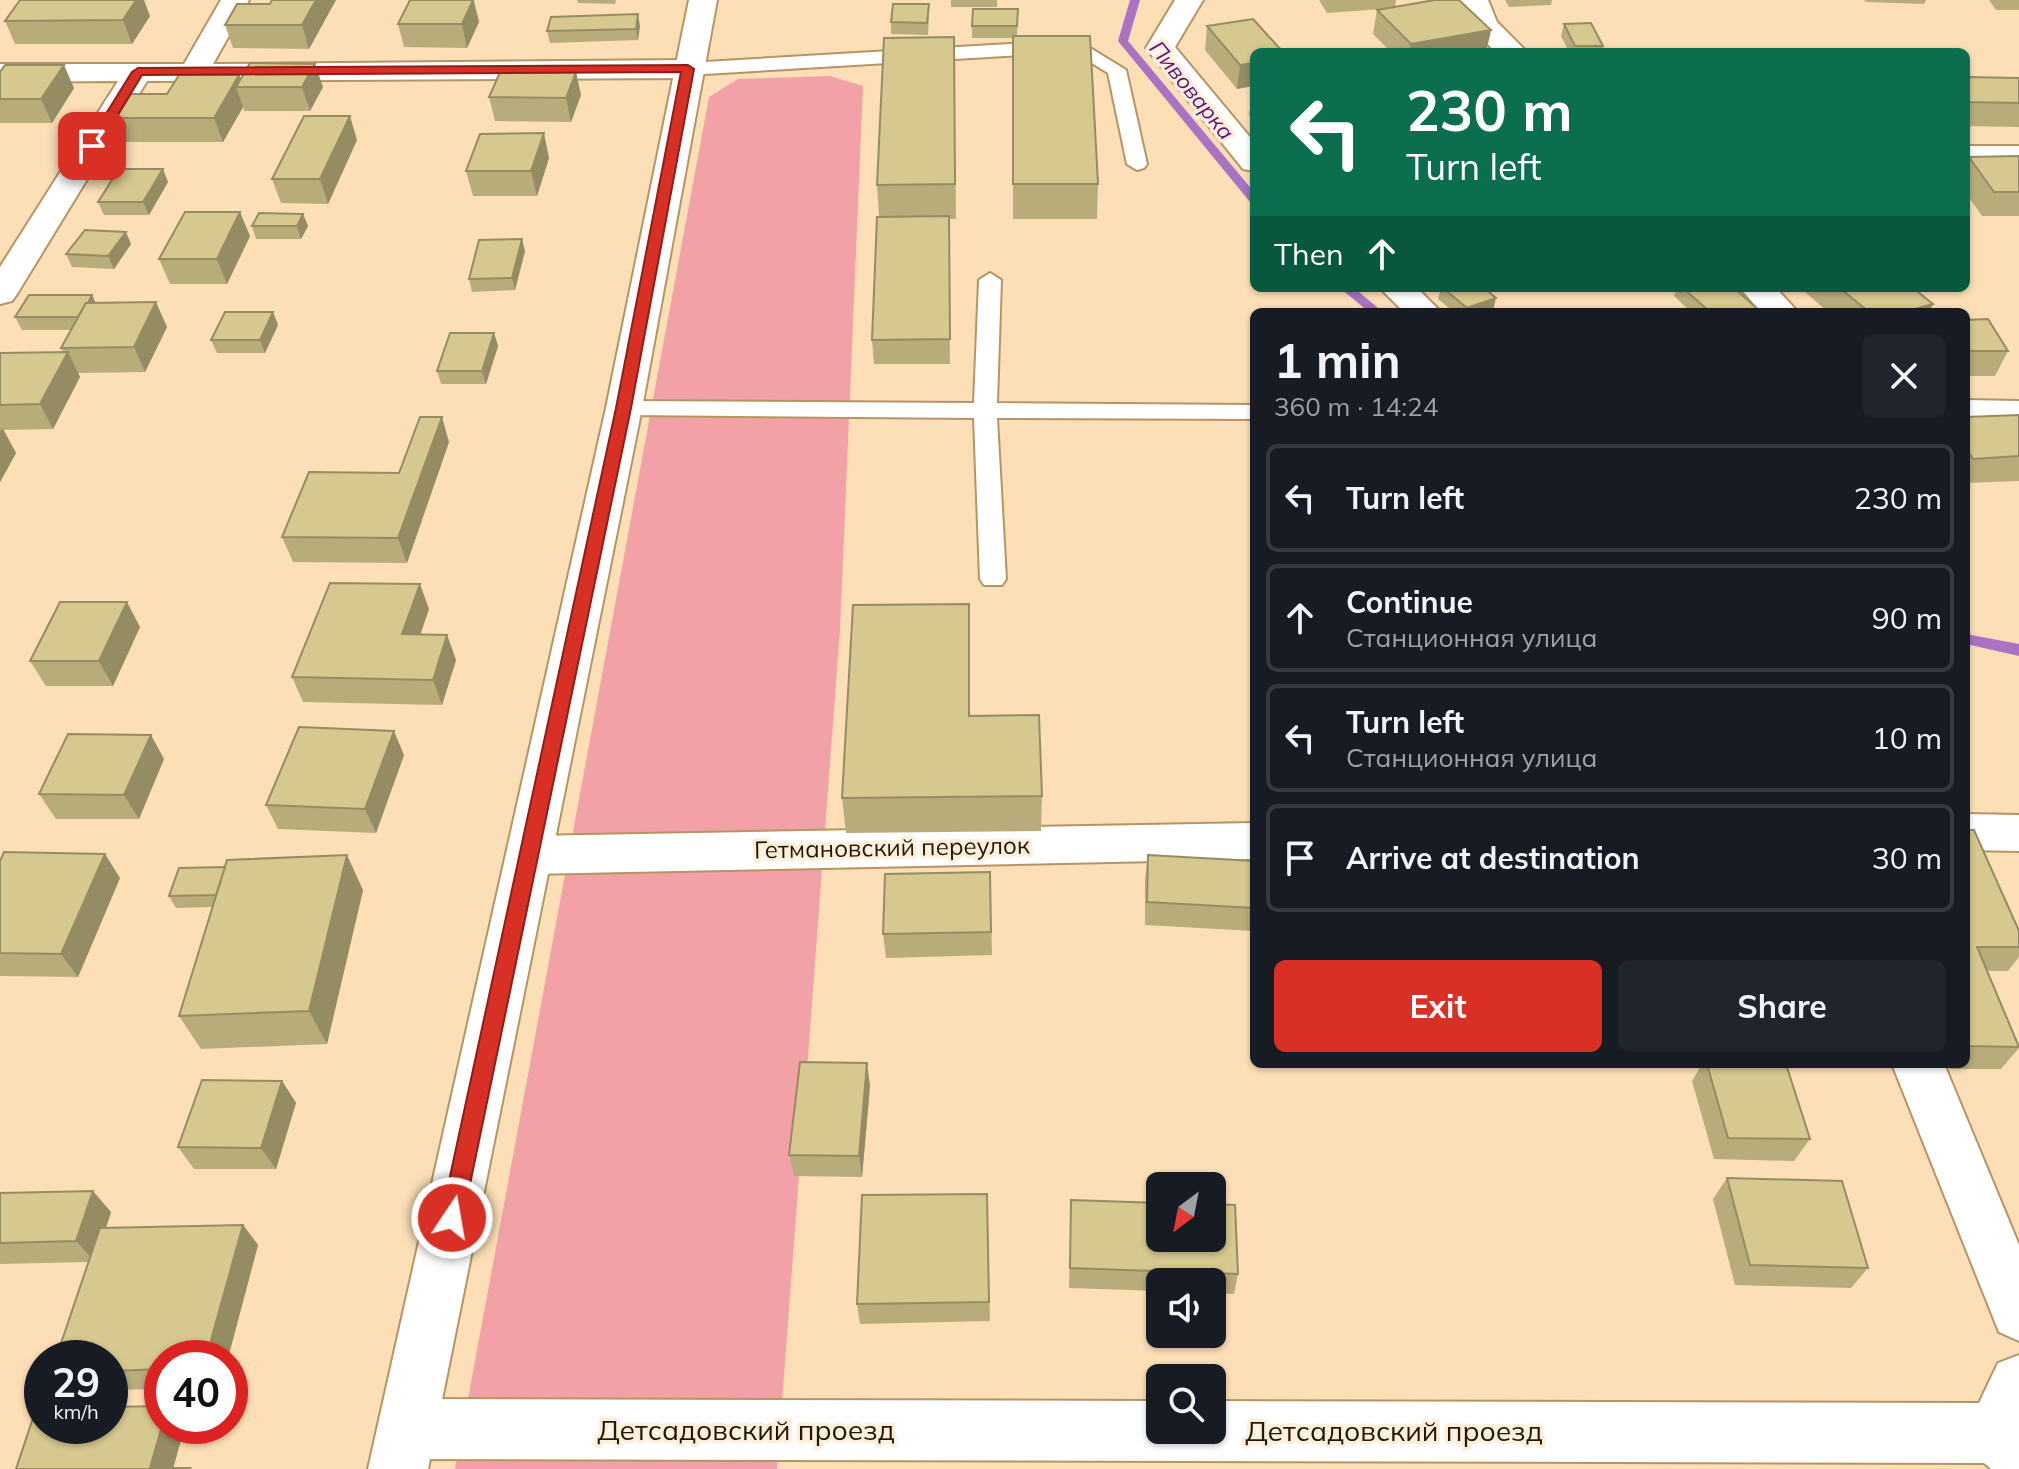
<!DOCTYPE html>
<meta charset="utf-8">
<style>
:root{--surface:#171b24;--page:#20242c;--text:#f1f3f6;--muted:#9ea1a6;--line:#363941;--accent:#d93025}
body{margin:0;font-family:Mulish,sans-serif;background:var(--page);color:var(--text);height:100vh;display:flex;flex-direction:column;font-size:30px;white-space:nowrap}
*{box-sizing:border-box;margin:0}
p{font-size:26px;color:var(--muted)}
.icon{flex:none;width:44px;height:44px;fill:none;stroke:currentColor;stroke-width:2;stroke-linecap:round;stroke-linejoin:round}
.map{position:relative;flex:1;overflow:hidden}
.side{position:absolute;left:1250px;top:308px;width:720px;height:760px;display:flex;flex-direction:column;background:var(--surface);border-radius:12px;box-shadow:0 2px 6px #0004}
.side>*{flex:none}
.banner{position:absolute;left:1250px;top:48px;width:720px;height:244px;border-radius:12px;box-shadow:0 2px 6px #0004;background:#0b6e4f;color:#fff;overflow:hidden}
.needle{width:52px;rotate:212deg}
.fabs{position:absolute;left:1146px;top:1172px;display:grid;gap:16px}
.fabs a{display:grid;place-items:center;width:80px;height:80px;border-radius:12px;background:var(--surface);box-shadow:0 2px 6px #0004;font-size:40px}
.speed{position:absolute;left:24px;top:1340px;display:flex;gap:16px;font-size:40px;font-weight:700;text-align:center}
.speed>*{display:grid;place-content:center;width:104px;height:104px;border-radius:50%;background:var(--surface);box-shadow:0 2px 6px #0004;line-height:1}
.speed small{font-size:20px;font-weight:400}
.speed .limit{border:12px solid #d22;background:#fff;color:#111}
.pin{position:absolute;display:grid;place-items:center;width:68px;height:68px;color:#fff;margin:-34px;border-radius:16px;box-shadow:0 4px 12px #0006}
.me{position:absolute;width:88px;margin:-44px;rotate:12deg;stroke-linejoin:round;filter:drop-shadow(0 0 6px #0008)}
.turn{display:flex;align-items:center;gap:28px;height:168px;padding:0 24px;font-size:36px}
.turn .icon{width:104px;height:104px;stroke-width:2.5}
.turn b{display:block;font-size:56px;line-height:68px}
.then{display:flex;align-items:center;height:76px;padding:0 24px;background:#0003;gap:16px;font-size:30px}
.round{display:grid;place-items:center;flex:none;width:84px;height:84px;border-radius:12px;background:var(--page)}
.summary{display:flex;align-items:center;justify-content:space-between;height:136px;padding:0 24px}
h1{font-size:48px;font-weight:700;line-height:60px}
.action{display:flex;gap:16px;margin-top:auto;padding:16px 24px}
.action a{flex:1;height:92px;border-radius:12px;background:var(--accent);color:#fff;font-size:32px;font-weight:700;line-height:92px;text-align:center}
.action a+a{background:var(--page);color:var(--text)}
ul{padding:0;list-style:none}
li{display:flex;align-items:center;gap:24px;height:108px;margin:0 16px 12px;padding:0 8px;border:4px solid var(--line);border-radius:12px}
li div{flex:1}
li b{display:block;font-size:30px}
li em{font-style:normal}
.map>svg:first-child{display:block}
.green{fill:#f2a1a6}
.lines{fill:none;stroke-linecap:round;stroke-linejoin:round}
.stream{fill:#ab71c3;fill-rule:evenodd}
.service-casing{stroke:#b69464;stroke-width:4}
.minor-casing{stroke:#b69464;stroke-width:4}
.tertiary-casing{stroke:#b69464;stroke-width:4}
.service{fill:#fff;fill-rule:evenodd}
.minor{fill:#fff;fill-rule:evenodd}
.tertiary{fill:#fff;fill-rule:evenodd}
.wall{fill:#b8ac7b}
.shaded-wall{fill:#968c64}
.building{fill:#d6c88f;stroke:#968c64;stroke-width:2}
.route{fill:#d93025;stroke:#8d1f18;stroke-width:2}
.labels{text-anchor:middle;stroke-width:7;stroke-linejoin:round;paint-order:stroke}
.far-water-label{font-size:22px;font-style:italic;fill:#5f1279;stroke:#fdefdb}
.street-label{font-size:24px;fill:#251905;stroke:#fdefdb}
.near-street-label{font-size:28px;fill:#251905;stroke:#fdefdb}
</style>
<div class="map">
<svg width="2019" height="1469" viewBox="0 0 2019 1469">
<rect width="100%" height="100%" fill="#fcdfb7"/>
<polygon class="green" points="830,76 863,86 840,630 777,1469 455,1469 709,97 738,79"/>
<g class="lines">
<g class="stream">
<polygon points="1130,0 1140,0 1128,41 1254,192 1254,204 1250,202 1118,41"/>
<polygon points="1340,288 1354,288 1383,312 1369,312"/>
<polygon points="1966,634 2019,644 2019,656 1966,644"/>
</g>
<g class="service-casing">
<g id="service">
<polygon points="1077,40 1126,70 1147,164 1144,168 1137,170 1127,164 1108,73 1074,52 688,75 679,69 688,63"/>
<polygon points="990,273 1001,280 997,403 1254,405 1254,419 997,418 1006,579 1002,585 984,585 980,579 974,418 624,415 612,408 624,401 974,403 979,280"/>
</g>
</g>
<g class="minor-casing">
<g id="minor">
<polygon points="221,0 249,0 213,64 688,60 698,63 703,69 698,75 688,78 147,81 17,294 12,301 0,304 0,267 118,81 0,82 0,64 184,64"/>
<polygon points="1175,0 1203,0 1175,47 1254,142 1254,171 1243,169 1146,48"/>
<polygon points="1460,0 1488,0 1497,22 1527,52 1495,52 1470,25"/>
<rect x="1966" y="146" width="53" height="18"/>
<polygon points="1380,288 1417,288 1441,312 1404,312"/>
<polygon points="1740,288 1776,288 1798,312 1761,312"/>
<polygon points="1966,400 2019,401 2019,425 1966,424"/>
<polygon points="1966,814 2019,815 2019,851 1966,850"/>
<polygon points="1254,823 1254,859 530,874 514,868 507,855 514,842 530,836"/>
<polygon points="1892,1064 1944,1064 2019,1245 2019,1341 1999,1332"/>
<polygon points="2019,1355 2019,1469 1991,1469 1984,1463 407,1459 386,1450 377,1429 386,1408 407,1399 1160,1401 1160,1430 1212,1430 1212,1401 1979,1403 1998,1363"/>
</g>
</g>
<g class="tertiary-casing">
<polygon id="tertiary" points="689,0 717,0 642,408 428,1469 368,1469 606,408"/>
</g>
<use href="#service" class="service"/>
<use href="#minor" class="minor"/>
<use href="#tertiary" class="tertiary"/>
</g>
<g class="wall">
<polygon points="336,0 309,49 233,48 225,25 270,4"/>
<polygon points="410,0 474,0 479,22 467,48 404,47 398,24"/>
<polygon points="577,0 616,0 615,4 578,3"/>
<rect x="951" y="0" width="46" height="7"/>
<polygon points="1319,0 1396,0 1395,7 1491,30 1486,52 1391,52 1373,34 1377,10 1382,9 1327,13"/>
<polygon points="1505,0 1552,0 1551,5 1509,7"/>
<polygon points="1864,0 1926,0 1924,4 1866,2"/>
<polygon points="1989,0 2019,0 2019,10 1996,10"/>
<polygon points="1018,9 1017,36 1098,184 1097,219 1013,219 1013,38 972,38 972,26"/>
<polygon points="150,16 132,44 15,44 5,21"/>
<polygon points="929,16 928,35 891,34 891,22"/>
<polygon points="1564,24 1603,46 1602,52 1569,52 1561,36"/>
<polygon points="640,26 638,40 550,43 547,31"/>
<polygon points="1207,26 1283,52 1237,89 1205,50"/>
<polygon points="954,37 956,219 949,219 950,364 874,364 872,340 879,217 877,185"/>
<polygon points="0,72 74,88 52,123 0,123"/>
<polygon points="239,75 241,79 323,87 310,111 244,111 243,107 223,142 126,142 116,118 167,94"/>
<polygon points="1966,77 2019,78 2019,127 1966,126"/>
<polygon points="1254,91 1254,120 1249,116 1252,92"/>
<polygon points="581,95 571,122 495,121 489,97"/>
<polygon points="357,140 328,204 281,203 272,179"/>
<polygon points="2019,156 2019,216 1982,216 1966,193 1966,164 1969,157"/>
<polygon points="549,158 537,196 473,196 466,171"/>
<polygon points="168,182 149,215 104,215 98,202"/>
<polygon points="303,214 308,226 301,239 256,239 252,226"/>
<polygon points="250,236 227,284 170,284 159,259"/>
<polygon points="131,244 114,269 72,267 66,254"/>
<polygon points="525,251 515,290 472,292 469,279"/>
<polygon points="1441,288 1484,288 1493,311 1489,312 1454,312 1438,299"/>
<polygon points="1677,288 1734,288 1760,311 1759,312 1691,312 1674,296"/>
<polygon points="1807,288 1913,288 1929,312 1828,312 1805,292"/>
<polygon points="95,303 167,327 145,372 78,373 80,377 53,429 4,430 16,453 0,482 0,353 63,352 61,348 71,330 22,330 15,317"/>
<polygon points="273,312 278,325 265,353 217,353 211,340"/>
<polygon points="1966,320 2008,351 1995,376 1966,376"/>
<polygon points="494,333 498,346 486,384 441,384 437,371"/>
<polygon points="2019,415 2019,481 1966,483 1966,417"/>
<polygon points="449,442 407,563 293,562 282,537 399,473"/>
<polygon points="429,609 420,634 447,635 456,660 442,705 303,702 292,677"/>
<polygon points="140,627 113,686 46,686 30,661"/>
<polygon points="970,640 970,716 1042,796 1041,831 846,833 842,798"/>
<polygon points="404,755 376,833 278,829 266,805"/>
<polygon points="164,759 139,819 56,819 39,794"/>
<polygon points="1966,830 2019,931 2019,957 2008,971 1987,971 2019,1045 2019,1048 2001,1069 1951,1069 1949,1064 1966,1064"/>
<polygon points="1148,855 1254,861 1254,931 1145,925 1145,879"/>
<polygon points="0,861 120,878 78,977 0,976"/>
<polygon points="990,872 992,955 886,958 883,934"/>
<polygon points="363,890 327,1044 201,1049 179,1016 213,907 176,908 169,896"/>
<polygon points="1702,1064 1786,1064 1810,1139 1794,1161 1714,1159 1692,1081"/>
<polygon points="282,1081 296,1103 276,1169 194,1169 178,1147"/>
<polygon points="870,1086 862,1177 794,1176 789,1155"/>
<polygon points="1727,1178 1868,1268 1851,1288 1735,1285 1713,1199"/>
<polygon points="0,1193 111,1212 106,1228 243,1225 258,1245 228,1358 162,1358 162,1389 110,1390 110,1358 88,1262 0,1264"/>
<polygon points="987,1194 990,1321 860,1324 857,1304"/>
<polygon points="1071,1200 1238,1274 1234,1294 1212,1293 1212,1282 1160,1282 1160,1291 1069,1288"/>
</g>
<g class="shaded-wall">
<polygon points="136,0 144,0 150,16 132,44 123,20"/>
<polygon points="316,0 336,0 309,49 302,25"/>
<polygon points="473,0 479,22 467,48 462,24"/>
<polygon points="638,14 640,26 638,40 636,29"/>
<polygon points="1491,30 1486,52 1409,52 1411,44"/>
<polygon points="1254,63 1254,86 1237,89 1240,65"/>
<polygon points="315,64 323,87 310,111 302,87"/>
<polygon points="64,65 74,88 52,123 41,99"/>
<polygon points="576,72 581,95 571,122 566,98"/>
<polygon points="239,75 244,87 236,87 243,107 223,142 214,118"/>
<polygon points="350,116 357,140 328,204 320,179"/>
<polygon points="544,133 549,158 537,196 531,171"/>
<polygon points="163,169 168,182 149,215 143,202"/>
<polygon points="240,212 250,236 227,284 217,259"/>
<polygon points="303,214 308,226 301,239 297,226"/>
<polygon points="126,232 131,244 114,269 108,256"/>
<polygon points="522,239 525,251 515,290 512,278"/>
<polygon points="92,295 98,308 79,317"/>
<polygon points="1496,298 1493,311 1489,312 1466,312 1467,308"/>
<polygon points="156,302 167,327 145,372 134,347"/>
<polygon points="1933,304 1929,312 1904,312"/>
<polygon points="273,312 278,325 265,353 260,340"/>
<polygon points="494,333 498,346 486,384 482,371"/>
<polygon points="68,352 80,377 53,429 40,404"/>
<polygon points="442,417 449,442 407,563 398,538"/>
<polygon points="2,428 16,453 0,482 0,432"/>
<polygon points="420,584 429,609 412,659 402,634"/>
<polygon points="127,602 140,627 113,686 99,661"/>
<polygon points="447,635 456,660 442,705 433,680"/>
<polygon points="394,731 404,755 376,833 365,809"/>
<polygon points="151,735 164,759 139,819 124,795"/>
<polygon points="105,854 120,878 78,977 61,954"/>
<polygon points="347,855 363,890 327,1044 309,1011"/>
<polygon points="867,1063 870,1086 862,1177 859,1156"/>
<polygon points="282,1081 296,1103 276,1169 261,1148"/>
<polygon points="93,1191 111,1212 95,1262 76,1241"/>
<polygon points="243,1225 258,1245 228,1358 206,1358"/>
<polygon points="162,1426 185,1426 173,1469 150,1468"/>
</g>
<g class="building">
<polygon points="20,0 136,0 123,20 5,21"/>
<polygon points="272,0 316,0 302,25 225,25 237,4 270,4"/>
<polygon points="410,0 473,0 462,24 398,24"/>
<polygon points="1435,0 1459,0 1491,30 1411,44 1377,10"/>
<polygon points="893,4 929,4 927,23 891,22"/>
<polygon points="973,9 1018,9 1017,26 972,26"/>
<polygon points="638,14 636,29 547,31 551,17"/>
<polygon points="1253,19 1283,52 1254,52 1254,63 1240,65 1207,26"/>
<polygon points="1591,23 1603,46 1575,46 1564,24"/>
<polygon points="1013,36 1090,36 1098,184 1013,184"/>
<polygon points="954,37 955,184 877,185 884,38"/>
<polygon points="250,63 315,64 302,87 236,87"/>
<polygon points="5,65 64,65 41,99 0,99 0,72"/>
<polygon points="501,70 576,72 566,98 489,97"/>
<polygon points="179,75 239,75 214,118 116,118 131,94 167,94"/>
<polygon points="1966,77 2019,78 2019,103 1966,102"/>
<polygon points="304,116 350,116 320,179 272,179"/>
<polygon points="544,133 531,171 466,171 480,134"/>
<polygon points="2019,156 2019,192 1994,192 1969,157"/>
<polygon points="119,169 163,169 143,202 98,202"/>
<polygon points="185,212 240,212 217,259 159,259"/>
<polygon points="259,213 303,214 297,226 252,226"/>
<polygon points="949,216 950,339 872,340 877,217"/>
<polygon points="85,230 126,232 108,256 66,254"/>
<polygon points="522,239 512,278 469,279 479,240"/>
<polygon points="1443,288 1484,288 1496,298 1467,308"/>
<polygon points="1683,288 1734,288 1760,311 1754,312 1710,312"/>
<polygon points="1840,288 1913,288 1933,304 1904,312 1869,312"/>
<polygon points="29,295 92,295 88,303 86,303 78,317 15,317"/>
<polygon points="156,302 134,347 61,348 86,303"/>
<polygon points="225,312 273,312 260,340 211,340"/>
<polygon points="1988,319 2008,351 1966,351 1966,320"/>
<polygon points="450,333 494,333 482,371 437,371"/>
<polygon points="68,352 40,404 0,405 0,353"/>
<polygon points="2019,415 2019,456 1973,459 1966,448 1966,417"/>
<polygon points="420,417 442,417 398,538 282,537 309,472 399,473"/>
<polygon points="330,583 420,584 402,634 447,635 433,680 292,677"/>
<polygon points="60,602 127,602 99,661 30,661"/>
<polygon points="969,604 969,716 1039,715 1042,796 842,798 853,605"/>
<polygon points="299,727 394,731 365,809 266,805"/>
<polygon points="68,734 151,735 124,795 39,794"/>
<polygon points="1966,830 1974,830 2019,931 2019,947 1977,947 2019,1047 1969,1046 1966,1039"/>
<polygon points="4,852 105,854 61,954 0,953 0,861"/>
<polygon points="347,855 309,1011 179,1016 227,860"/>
<polygon points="1148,855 1254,861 1254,908 1147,902"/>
<polygon points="225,867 216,895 169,896 179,868"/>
<polygon points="990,872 991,932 883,934 885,874"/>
<polygon points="800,1062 867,1063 859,1156 789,1155"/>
<polygon points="1707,1064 1786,1064 1810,1139 1728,1138"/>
<polygon points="202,1080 282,1081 261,1148 178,1147"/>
<polygon points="1727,1178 1842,1181 1868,1268 1750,1265"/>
<polygon points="93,1191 76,1241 0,1243 0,1193"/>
<polygon points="987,1194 989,1302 857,1304 862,1195"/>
<polygon points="1071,1200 1160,1203 1160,1238 1212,1238 1212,1204 1235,1205 1238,1274 1070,1268"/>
<polygon points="243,1225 206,1358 162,1358 162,1369 110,1371 110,1358 56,1358 100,1228"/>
<polygon points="162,1406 162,1426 150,1468 190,1468 189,1469 16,1469 36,1409 42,1408 42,1426 110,1426 110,1407"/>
</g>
<polygon class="route" points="688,65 694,69 631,408 463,1218 460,1225 452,1228 444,1225 441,1218 616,408 681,72 142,75 97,149 86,146 132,72 138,68"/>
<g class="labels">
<g class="far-water-label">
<text transform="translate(1192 90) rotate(51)" y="8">Пивоварка</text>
</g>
<g class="street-label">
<text transform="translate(892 848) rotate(-1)" y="8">Гетмановский переулок</text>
</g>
<g class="near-street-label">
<text x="746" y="1440">Детсадовский проезд</text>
<text x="1394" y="1441">Детсадовский проезд</text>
</g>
</g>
</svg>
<div class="fabs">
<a><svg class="needle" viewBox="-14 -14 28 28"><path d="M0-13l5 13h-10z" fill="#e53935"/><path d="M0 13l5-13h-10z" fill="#9ea1a6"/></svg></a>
<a><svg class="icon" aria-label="sound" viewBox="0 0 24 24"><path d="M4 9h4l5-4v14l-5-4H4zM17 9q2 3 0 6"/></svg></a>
<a><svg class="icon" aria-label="search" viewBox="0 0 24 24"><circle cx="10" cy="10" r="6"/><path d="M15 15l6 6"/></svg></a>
</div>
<div class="speed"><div>29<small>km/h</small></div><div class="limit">40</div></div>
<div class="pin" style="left:92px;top:146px;background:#d93025"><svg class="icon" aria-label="arrive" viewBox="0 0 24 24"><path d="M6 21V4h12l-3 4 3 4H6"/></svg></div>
<svg class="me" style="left:452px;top:1218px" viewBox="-20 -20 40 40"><circle r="17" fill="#d93025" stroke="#fff" stroke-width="3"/><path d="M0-11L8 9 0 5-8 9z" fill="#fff"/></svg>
<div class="banner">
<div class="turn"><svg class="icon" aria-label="left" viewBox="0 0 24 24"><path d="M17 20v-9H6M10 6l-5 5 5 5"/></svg><div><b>230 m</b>Turn left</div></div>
<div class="then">Then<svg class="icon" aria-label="ahead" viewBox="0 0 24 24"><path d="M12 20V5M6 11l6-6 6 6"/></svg></div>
</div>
<section class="side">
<div class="summary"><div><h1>1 min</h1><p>360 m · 14:24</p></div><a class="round"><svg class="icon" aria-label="close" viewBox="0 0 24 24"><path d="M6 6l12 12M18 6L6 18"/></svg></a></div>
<ul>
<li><svg class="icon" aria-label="left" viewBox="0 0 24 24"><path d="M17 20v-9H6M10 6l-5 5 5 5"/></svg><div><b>Turn left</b></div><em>230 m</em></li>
<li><svg class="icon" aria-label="ahead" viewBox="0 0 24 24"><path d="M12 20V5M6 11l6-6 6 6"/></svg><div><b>Continue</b><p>Станционная улица</p></div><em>90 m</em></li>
<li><svg class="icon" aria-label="left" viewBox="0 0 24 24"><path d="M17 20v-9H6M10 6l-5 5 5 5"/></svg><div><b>Turn left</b><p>Станционная улица</p></div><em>10 m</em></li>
<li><svg class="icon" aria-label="arrive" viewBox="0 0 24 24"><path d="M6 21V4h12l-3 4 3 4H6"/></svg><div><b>Arrive at destination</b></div><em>30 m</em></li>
</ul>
<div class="action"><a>Exit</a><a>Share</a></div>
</section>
</div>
